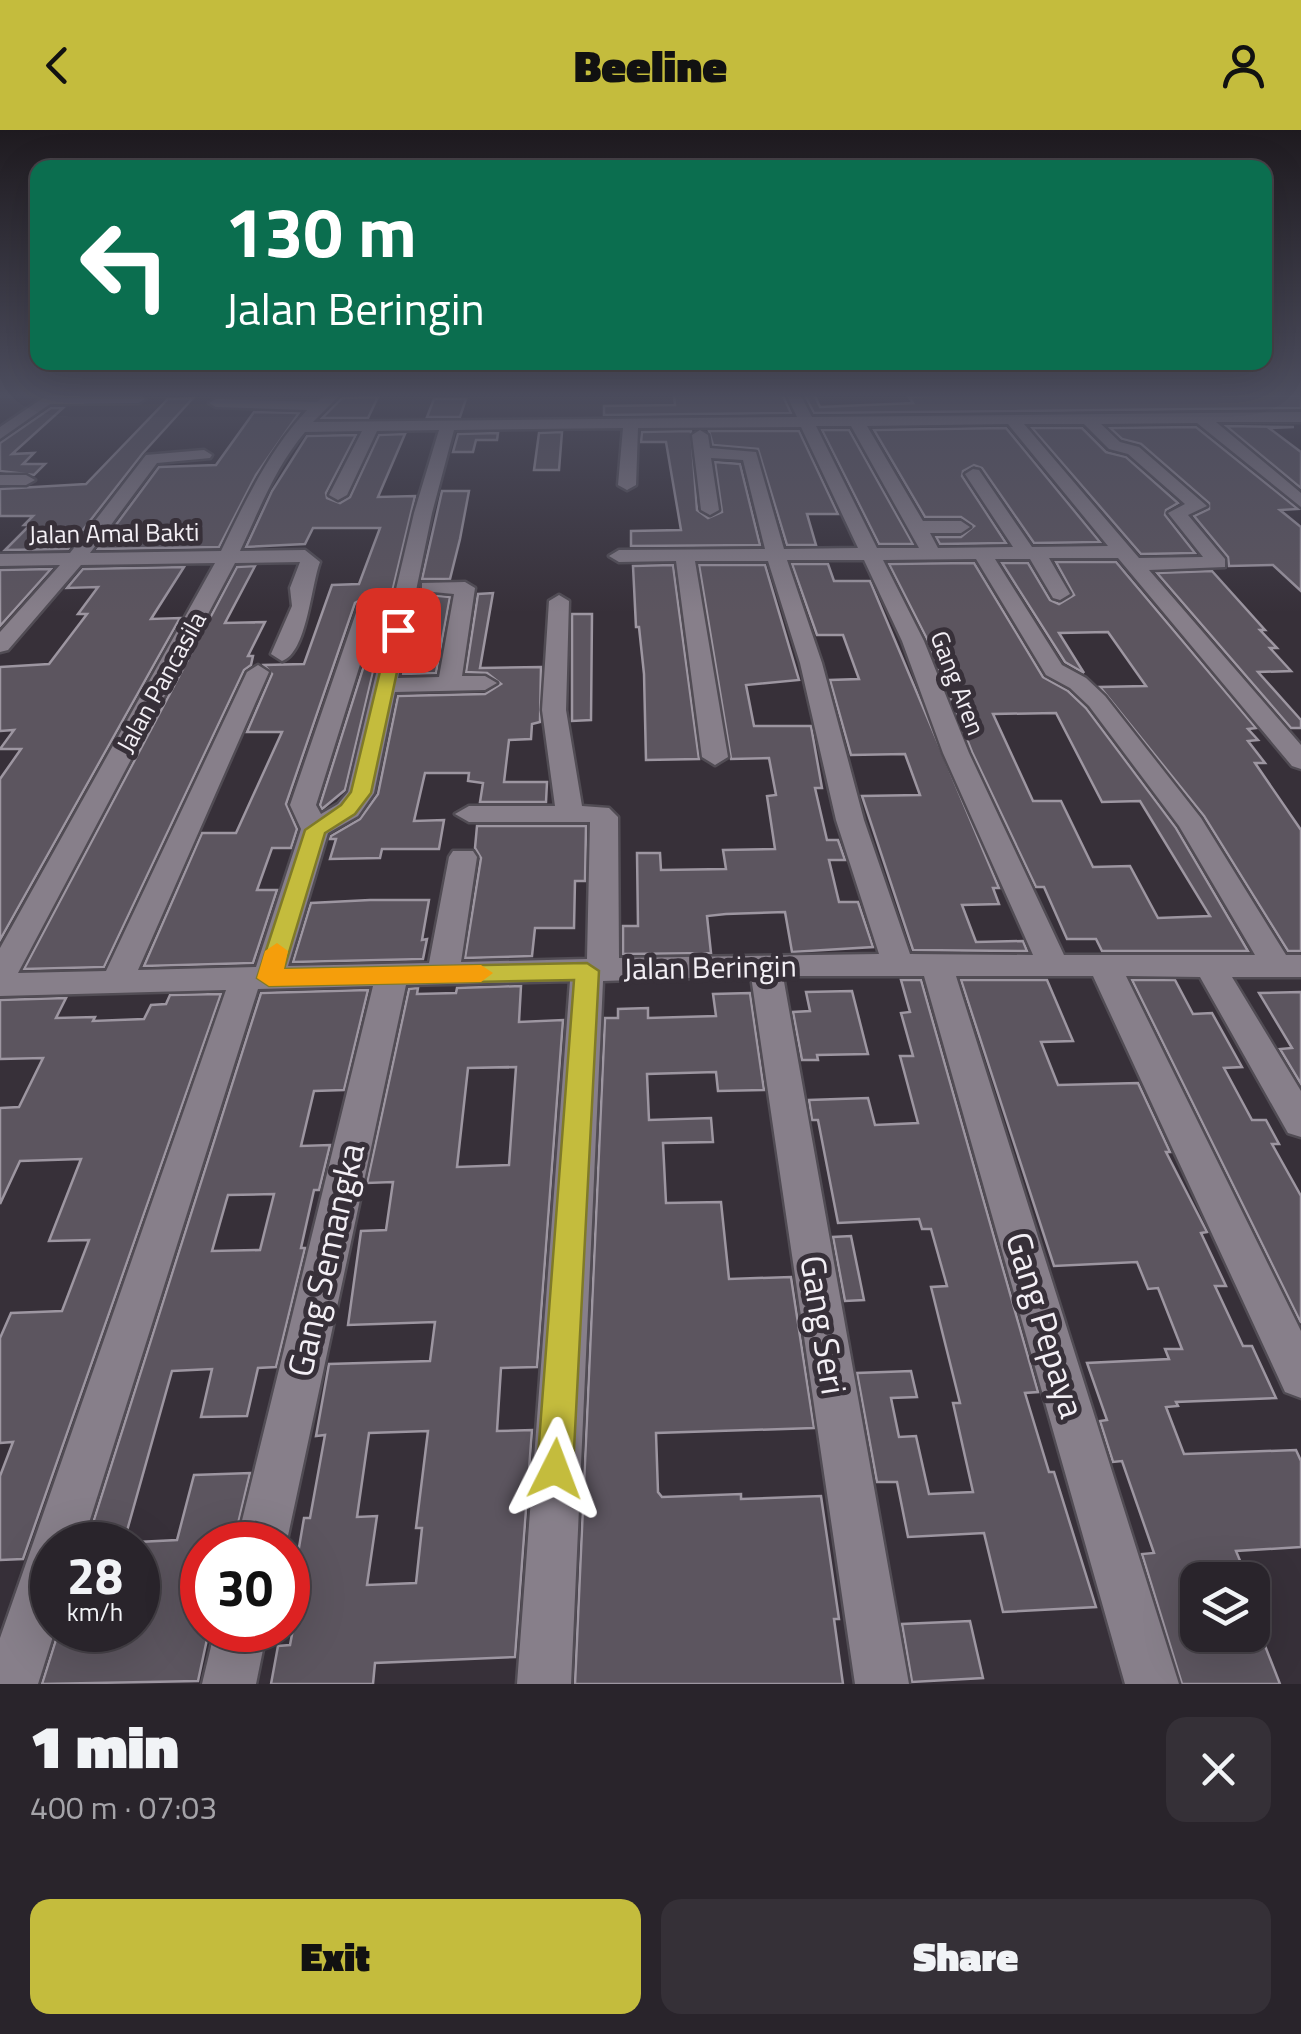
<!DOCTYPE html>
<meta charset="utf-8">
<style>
:root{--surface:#29242b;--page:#353037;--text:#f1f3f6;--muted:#a5a4a9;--line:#454147;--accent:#c4bc3d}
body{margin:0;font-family:"Titillium Web",sans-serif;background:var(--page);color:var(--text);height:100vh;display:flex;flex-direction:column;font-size:38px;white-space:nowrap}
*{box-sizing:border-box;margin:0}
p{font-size:32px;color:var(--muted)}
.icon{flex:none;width:55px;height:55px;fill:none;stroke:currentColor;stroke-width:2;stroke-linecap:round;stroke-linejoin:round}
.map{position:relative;height:1554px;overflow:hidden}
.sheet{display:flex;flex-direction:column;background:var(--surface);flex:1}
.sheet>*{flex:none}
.hud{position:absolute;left:30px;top:30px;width:1242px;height:210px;border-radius:20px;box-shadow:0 10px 40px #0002,0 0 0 2px var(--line);background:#0b6e4f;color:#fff;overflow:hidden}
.tools{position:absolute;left:1180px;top:1432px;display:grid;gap:20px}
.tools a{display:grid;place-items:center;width:90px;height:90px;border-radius:20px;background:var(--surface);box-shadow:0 10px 40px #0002,0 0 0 2px var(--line);font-size:50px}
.speed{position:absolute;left:30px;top:1392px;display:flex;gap:20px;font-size:50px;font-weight:700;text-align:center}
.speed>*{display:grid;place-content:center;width:130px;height:130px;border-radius:50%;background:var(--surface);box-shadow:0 10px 40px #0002,0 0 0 2px var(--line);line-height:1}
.speed small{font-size:25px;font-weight:400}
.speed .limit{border:15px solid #d22;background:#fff;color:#111}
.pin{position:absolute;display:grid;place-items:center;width:85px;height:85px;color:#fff;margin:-42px;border-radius:20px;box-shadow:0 5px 15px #0006}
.me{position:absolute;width:110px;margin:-55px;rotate:3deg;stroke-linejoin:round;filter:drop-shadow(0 0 8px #0008)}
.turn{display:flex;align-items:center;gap:35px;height:210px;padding:0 30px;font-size:45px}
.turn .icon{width:130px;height:130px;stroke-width:2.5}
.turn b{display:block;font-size:70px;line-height:85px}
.round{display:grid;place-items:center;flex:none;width:105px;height:105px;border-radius:20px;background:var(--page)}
.head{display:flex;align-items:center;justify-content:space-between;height:170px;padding:0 30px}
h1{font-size:60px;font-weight:800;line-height:75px}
.action{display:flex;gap:20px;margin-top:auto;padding:20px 30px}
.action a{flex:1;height:115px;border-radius:20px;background:var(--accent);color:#111;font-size:40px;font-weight:800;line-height:115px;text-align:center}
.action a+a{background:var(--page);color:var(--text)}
header{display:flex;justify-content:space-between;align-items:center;height:130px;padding:0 30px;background:var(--accent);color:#111;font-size:45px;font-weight:800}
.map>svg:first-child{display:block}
.building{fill:#5c555f;stroke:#9d96a1;stroke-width:2.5;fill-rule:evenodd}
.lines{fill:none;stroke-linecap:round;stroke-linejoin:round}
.minor-casing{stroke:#514c54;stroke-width:5}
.minor{fill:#877f8a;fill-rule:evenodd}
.route{fill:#c4bc3d;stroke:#7f7a28;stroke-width:2.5}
.slow{fill:#f59e0b}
.labels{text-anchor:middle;stroke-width:10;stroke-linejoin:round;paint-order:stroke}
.far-street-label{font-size:25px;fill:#f3eff5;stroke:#373039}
.street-label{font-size:30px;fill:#f3eff5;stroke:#373039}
.near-street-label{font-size:35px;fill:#f3eff5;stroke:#373039}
</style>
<header><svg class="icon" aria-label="back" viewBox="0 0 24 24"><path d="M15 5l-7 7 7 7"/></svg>Beeline<svg class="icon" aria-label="person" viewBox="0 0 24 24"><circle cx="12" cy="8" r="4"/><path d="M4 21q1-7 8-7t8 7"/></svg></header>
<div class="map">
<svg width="1301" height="1554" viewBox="0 0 1301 1554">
<rect width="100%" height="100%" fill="#373039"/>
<g class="building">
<polygon points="674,266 783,266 791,283 604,285 604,276 675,275"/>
<polygon points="805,266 815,266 820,277 913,273 909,267 937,266 1301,266 1301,278 814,283"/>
<polygon points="378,267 368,288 322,288 342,268"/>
<polygon points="193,268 143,323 68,419 5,420 30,395 24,395 33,386 0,386 0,359 86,354 168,269"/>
<polygon points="434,269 466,269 460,287 427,287"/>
<polygon points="51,278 63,278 12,324 34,323 23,334 45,334 34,345 0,341 0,313"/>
<polygon points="254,282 299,283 256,345 219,417 98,419 159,337 216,335"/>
<polygon points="1226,296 1294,297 1269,298 1301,322 1301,358"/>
<polygon points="1196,297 1298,379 1280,380 1301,397 1301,461 1273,435 1229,436 1228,427 1194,386 1209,379 1209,373 1141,314 1122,309 1110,298"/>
<polygon points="1006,298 1100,412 1034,413 982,338 974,335 963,341 962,346 1006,413 940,414 936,407 961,407 974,396 961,387 925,387 874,300"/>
<polygon points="1032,298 1082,298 1106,322 1126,327 1178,373 1166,380 1165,385 1195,423 1141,424"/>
<polygon points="822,300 849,300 913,414 879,414"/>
<polygon points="691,301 697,380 708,388 722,382 715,332 740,334 760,415 631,416 631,401 681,400 666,312 641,312 642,302"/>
<polygon points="709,301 799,301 838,384 807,384 816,415 787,415 758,319 713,315"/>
<polygon points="562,302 559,340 534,340 539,303"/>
<polygon points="498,303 497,310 476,310 473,322 453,322 458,304"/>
<polygon points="405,304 378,367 415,366 345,660 322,679 320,675 383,475 371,465 355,473 286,674 297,699 291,718 272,718 257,760 277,760 253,833 144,836 202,703 236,703 282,602 247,602 272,544 264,535 304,534 332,455 359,454 380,398 313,398 305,414 246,417 272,361 307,306 356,305 326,363 327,368 340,373 350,367 379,305"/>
<polygon points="442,361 469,361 460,409 450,449 422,449"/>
<polygon points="1056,432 1116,432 1256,598 1248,599 1258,610 1248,611 1265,633 1255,633 1301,700 1301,821 1288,821 1204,686 1100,557 1146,556 1108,502 1059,503 1084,543 1065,532 1002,433 1028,433 1050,470 1059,474 1074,465"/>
<path d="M974,433l69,114 25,14 18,17 90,120 72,123h-146l-6,-12h-29l-23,-52h-8l-64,-135 -45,-113 -38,-75zM1056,583l46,89 38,-1 70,115 -52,2 -28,-52 -37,1 -32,-66h-28l-40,-87z"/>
<polygon points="792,434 828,434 834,451 870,451 999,758 993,758 999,774 962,775 976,812 1023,811 1027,821 913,820 862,666 920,665 905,624 851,625 830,550 859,549 843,505 817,505"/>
<polygon points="673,435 699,629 646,630 644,544 639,497 636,497 633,436"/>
<polygon points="699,435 765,435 799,550 746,555 754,596 811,596 822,658 815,658 827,710 838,710 845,730 829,730 839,772 858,772 873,817 792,822 785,782 726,784 707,786 711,823 623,824 623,796 638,796 637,723 660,723 661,740 726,739 723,720 775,719 767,666 776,665 769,628 731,629"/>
<polygon points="255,436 225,493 265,492 248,526 253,526 251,535 244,540 104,837 24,839 237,437"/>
<polygon points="184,437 151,489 180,488 0,810 0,649 21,619 0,619 14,600 0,601 0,537 49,534 87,484 78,484 98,457 67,458 83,439"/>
<polygon points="51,439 0,496 0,440"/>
<polygon points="1212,441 1265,500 1260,500 1277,518 1270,518 1291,541 1258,542 1301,590 1301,598 1291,598 1157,443"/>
<polygon points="493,463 480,538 541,537 540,592 532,594 531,609 509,610 504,652 547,652 546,672 480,672 483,653 468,651 469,643 425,643 414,691 444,690 439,719 382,719 380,728 330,729 336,709 330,709 331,706 360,689 378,664 398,566 485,564 501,554 487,543 466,542 478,464"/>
<polygon points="419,464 450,467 436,543 403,544"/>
<polygon points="572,484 592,484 591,590 572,591"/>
<polygon points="477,696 586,696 585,751 575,751 574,798 535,798 532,826 465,828 481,728 475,718"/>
<polygon points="370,770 429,770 422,810 427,809 423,829 293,832 311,773"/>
<polygon points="901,850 921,850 1038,1262 1025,1263 1049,1342 1054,1342 1096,1477 1003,1482 984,1403 908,1407 897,1352 877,1352 857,1243 911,1241 917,1267 891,1268 899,1307 916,1306 929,1364 973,1362 953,1273 960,1273 931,1157 947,1156 931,1099 922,1099 919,1089 838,1093 818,990 812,990 809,970 868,968 875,995 918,993 900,926 913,926 901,883 910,882"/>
<polygon points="961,850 1047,850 1073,911 1041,912 1058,955 1138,953 1170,1022 1166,1022 1207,1102 1201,1103 1226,1156 1215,1156 1243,1216 1252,1216 1276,1268 1176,1272 1178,1276 1166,1277 1184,1324 1296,1320 1301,1331 1301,1417 1236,1421 1248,1450 1198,1450 1198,1512 1262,1508 1280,1554 1182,1554 1142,1424 1154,1423 1122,1331 1113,1332 1100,1291 1107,1290 1087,1233 1169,1229 1165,1219 1182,1219 1158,1158 1148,1159 1137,1132 1054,1136"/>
<polygon points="1132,850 1175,850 1193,884 1212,883 1242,937 1224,938 1252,990 1266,990 1279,1014 1272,1014 1301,1066 1301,1193"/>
<path d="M521,856l-2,36 44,-2 -26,347 -36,1 -4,63 35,-1 -17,227 -140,6 -2,21h-102l7,-38 12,-1 14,-75 -9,1 9,-53h6l15,-83 -9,1 13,-72 101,-3 5,-39 -87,3 13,-94 25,-1 7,-48 -26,1 42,-194 9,-1 -1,6 39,-1 1,-5zM516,937l-7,98 -52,2 11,-99zM428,1301l-12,97h6l-6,55 -49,2 10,-69 -20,1 12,-84z"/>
<path d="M368,860l-24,100 -30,1 -13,55 29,-1 -11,45h-5l-13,58h4l-29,119 -18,1 -11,48 -46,1 11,-48 -40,2 -49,174h-37l175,-552zM274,1064l-14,56 -48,1 16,-56z"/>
<polygon points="852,861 868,924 817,925 818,930 802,930 793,882 810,881 806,862"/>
<polygon points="1301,862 1301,954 1280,919 1292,918 1259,863"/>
<polygon points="750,863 764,960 718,961 716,942 647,944 649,990 711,988 713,1012 663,1013 666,1073 721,1072 729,1149 791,1147 814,1298 656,1303 658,1362 662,1367 741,1364 741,1369 821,1366 839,1489 834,1489 843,1554 575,1554 605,888 618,888 618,879 648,878 648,888 716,886 713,864"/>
<polygon points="221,864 23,1429 0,1430 0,1346 13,1312 0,1313 0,1208 11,1183 62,1181 89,1110 49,1111 81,1029 20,1031 0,1074 0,978 19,977 43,928 0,929 0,870 66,868 56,888 95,887 93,891 144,889 151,875 166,874 170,865"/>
<polygon points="851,1106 864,1170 845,1171 833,1107"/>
<polygon points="250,1343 233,1415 202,1415 202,1500 209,1500 198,1551 42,1554 59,1500 138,1500 138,1412 177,1410 194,1345"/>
<polygon points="970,1491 983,1548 912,1552 902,1494"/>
</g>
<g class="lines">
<g class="minor-casing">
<g id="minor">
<polygon points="142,266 145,269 138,273 50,274 0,309 0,297 46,266"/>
<path d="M324,266h15l-26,26 484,-5 -10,-21h14l11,21 489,-5v10h-85l85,71v14l-104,-84 -96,1 19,18 19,5 68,59 -19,9 37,44v8l-76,3 152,175v24l-9,-3 -174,-208h-69l21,36 -10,6 -7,-2 -23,-39h-35l67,106 24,13 19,18 96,122 85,137h15v22h-69l69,114v46l-13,-4 -88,-156 -74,-1 175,355v67l-16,-6 -192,-416h-137l223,708h-54l-201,-708h-141l126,708h-54l-104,-708 -148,5 -32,703h-54l53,-703 -164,4 -120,560h-50l137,-559 -115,3 -176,556h-30l3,85 -17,54h-38v-46l226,-648 -226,6v-48l215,-385 -134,2 -73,85 -8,2v-20l60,-67 -60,1v-12l70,-1 76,-98 58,-5 8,5 -2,3 -53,5 -67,90 131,-2c24,-50 49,-102 86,-141l-91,-3 -7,-4 7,-4 101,3zM1008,294l100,122 -76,1 -53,-77 -6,-1 -8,5 48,73 -75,1 -8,-15h31l9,-6 -9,-6h-38l-56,-95zM1024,294h60l25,25 19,5 57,50 -17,9 35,44 -64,1zM816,296h35l68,122h-42zM801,297l57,121 -74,1 -28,-97 -46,-4 -2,-13 -8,-5 -8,5 9,75 9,5 9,-5 -8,-52 32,2 22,89 -146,1 -10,6 10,6 57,-1 26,196 13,8 13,-8 -33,-196h73l32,102 36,157 43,134 -260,4 -1,-141 -9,-9 -27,-2 -16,-96 3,-109 -10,-6 -10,6 -7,109 13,96h-86l-14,8 14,8h121l-3,137 -126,3 16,-105 -4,-6h-20l-4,6 -20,106 -141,3 40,-133 30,-17 16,-23 21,-101 90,-2 12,-7 -12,-7h-23l13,-88 -10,-6 -43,1v8l32,3 -15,83 -41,1 34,-165 22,-83 169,-2 -5,57 9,5 9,-5 2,-57zM439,300l-25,83 -66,279 -10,12 -17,10 -5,-9 63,-201 -10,-6 -10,6 -69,201 11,24 -45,138 -118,3 131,-298 -11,-7 -11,7 -141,299 -88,2 217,-410 65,-1 -10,26 2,18 -21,48 11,7c25,-8 29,-76 38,-99l-15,-12 -65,1c19,-41 36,-85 65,-119l57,-1 -33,64 9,5 9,-5 30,-64zM976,429l70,116 24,13 19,18 90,120 76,129h-191l-95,-202 -45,-112 -41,-81zM787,430h77l38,81 41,112 90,202 -123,-1 -46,-134 -42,-157z"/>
<polygon points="0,345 26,345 35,350 26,355 0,355"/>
<polygon points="215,1500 267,1500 256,1554 202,1554"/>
</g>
</g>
<use href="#minor" class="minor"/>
</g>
<linearGradient id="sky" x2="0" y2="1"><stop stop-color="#1e1a1f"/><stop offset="0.55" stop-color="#4d4e5f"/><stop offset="1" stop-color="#4d4e5f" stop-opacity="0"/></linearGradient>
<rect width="1301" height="483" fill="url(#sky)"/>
<polygon class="route" points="398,495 406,500 371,663 355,684 325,703 284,839 587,833 599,841 573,1339 568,1352 555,1357 542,1352 537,1339 574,850 269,856 257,848 305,700 341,675 351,662 390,500"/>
<polygon class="slow" points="277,813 288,821 284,839 481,835 493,843 481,852 269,856 257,848 265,821"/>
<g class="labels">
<g class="far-street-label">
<text transform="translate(114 403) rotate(-1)" y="9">Jalan Amal Bakti</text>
<text transform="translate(161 552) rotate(-61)" y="9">Jalan Pancasila</text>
<text transform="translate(958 553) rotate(69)" y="9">Gang Aren</text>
</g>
<g class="street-label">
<text transform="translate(710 838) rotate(-1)" y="10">Jalan Beringin</text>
</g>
<g class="near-street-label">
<text transform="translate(326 1130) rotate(-77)" y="12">Gang Semangka</text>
<text transform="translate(823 1195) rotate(81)" y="12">Gang Seri</text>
<text transform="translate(1045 1195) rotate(73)" y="12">Gang Pepaya</text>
</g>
</g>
</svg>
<div class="tools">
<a><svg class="icon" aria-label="layers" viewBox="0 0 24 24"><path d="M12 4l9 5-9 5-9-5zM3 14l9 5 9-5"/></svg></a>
</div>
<div class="speed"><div>28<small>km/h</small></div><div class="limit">30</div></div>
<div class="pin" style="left:398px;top:500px;background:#d93025"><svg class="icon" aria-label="arrive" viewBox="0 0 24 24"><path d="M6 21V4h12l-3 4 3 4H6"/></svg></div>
<svg class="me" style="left:555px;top:1339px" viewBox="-20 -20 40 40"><path d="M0-17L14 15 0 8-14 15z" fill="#c4bc3d" stroke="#fff" stroke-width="4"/></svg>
<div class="hud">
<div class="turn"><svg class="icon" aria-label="left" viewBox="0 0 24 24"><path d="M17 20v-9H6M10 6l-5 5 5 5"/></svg><div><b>130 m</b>Jalan Beringin</div></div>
</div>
</div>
<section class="sheet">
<div class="head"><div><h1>1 min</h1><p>400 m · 07:03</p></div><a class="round"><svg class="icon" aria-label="close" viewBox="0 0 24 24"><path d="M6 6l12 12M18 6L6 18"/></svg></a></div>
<div class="action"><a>Exit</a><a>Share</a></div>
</section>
